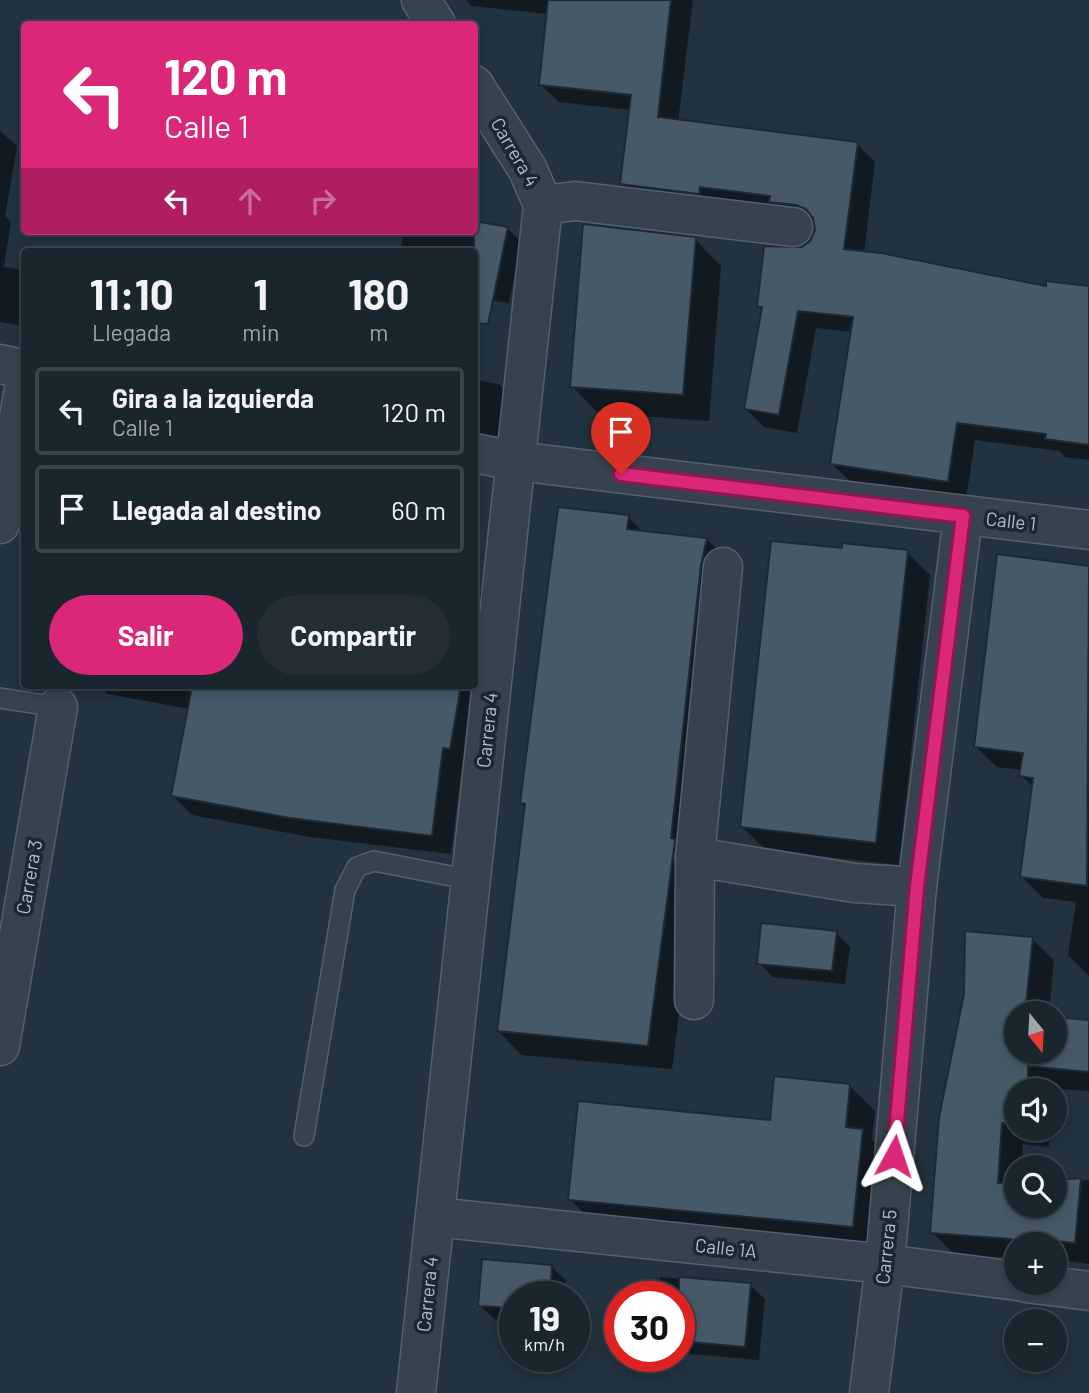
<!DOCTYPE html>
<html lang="es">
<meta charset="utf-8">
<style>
:root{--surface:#1a262e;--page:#232e36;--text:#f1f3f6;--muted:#9fa5aa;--line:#38434a;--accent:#db2777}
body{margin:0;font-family:Barlow,sans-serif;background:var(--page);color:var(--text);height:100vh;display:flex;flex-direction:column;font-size:26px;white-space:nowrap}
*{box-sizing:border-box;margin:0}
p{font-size:23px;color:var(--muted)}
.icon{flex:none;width:38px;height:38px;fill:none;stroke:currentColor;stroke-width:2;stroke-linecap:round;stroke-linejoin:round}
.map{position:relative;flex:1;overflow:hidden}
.panel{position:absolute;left:21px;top:248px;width:457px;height:441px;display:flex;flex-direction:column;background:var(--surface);border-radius:7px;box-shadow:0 4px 10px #0003,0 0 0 2px var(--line)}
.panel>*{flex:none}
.top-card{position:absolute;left:21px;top:21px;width:457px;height:214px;border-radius:7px;box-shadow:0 4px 10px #0003,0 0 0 2px var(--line);background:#db2777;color:#fff;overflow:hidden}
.needle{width:46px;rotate:162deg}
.tools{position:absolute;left:1004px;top:1001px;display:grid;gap:14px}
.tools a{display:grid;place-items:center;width:63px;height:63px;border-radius:50%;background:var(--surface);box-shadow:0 4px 10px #0003,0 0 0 2px var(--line);font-size:35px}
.speed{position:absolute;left:499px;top:1281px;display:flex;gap:14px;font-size:35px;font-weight:700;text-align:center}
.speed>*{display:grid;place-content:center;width:91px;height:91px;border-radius:50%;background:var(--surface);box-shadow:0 4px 10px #0003,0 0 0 2px var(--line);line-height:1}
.speed small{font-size:18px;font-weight:400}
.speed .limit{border:10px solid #d22;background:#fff;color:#111}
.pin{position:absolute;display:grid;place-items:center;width:60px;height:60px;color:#fff;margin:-72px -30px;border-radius:50% 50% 50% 0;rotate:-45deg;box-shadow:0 0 7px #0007}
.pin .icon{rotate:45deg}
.me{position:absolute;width:77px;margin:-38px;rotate:5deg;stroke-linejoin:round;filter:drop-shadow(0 0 5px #0008)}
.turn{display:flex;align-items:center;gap:24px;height:147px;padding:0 28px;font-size:32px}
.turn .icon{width:91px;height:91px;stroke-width:2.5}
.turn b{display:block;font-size:49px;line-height:60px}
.lanes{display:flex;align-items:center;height:66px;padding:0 28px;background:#0003;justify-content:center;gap:35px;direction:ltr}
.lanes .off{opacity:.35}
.eta{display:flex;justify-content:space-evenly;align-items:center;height:119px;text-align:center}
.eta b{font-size:42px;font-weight:700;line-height:49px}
.button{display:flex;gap:14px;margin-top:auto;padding:14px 28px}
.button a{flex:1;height:80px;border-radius:42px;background:var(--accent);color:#fff;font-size:28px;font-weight:700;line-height:80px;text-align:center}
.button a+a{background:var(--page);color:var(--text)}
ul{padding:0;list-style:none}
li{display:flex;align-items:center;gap:21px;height:88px;margin:0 14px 10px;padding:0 14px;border:4px solid var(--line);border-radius:7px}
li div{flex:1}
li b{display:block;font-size:26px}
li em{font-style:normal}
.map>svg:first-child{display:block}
.shadow{fill:#0007}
.building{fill:#475967;stroke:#1d2a35;stroke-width:2}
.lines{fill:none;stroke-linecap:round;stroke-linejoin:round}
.lane-casing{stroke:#54616c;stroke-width:22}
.street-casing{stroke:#54616c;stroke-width:41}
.lane{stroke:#36434e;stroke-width:19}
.street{stroke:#36434e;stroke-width:38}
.route-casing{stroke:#8e194d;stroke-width:18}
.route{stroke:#db2777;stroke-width:12}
.labels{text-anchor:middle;stroke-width:7;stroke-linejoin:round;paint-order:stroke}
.street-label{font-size:19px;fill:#b1bec9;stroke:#1b2833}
</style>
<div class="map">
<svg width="1089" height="1393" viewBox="0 0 1089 1393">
<rect width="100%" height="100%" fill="#22323e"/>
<g class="shadow">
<polygon points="466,0 693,0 678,122 857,144 875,162 864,253 1047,288 1089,288 1089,460 1065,457 1060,451 975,440 966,499 851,482 832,464 852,332 816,328 797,433 764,427 746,409 763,310 759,306 802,249 811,242 816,225 640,202 622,184 631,110 559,102 540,84 548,14 472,6"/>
<polygon points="0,131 17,146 5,216 11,222 4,267 24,270 24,326 0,322"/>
<polygon points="507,228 521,242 509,303 474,298 474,252 404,252 401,249 403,231"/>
<polygon points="695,239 721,266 709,421 598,413 572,386"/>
<polygon points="474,380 499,384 513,398 508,440 474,435"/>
<polygon points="628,517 643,532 707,539 730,563 697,873 672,1069 522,1055 498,1031 527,808 522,803"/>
<polygon points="843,550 907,552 930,575 899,865 766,850 742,827"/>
<polygon points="998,556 1089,568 1089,976 1068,955 1076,902 1043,898 1022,877 1034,788 1021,775 1022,770 997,767 976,747"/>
<polygon points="474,586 487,599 468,767 462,766 451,854 310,837 192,815 173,796 190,709 107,694 100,686 474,686"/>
<polygon points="836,933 850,947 845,984 773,977 759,963"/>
<polygon points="1032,939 1054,961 1049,1013 1017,1013 1017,1052 1055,1052 1089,1022 1089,1091 1049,1088 1049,1090 1017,1090 1017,1129 1049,1129 1049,1147 1023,1144 1022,1167 1017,1167 1017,1206 1055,1206 1055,1182 1089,1180 1089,1264 1068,1261 1066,1271 1055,1268 1055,1244 1017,1244 1017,1259 954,1254 932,1232"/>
<polygon points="849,1085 875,1111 872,1140 887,1156 877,1252 595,1224 570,1199 772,1122"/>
<polygon points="551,1266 566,1281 564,1297 514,1297 514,1321 494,1319 480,1305"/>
<polygon points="660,1277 750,1285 765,1299 759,1360 679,1353 679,1297 659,1297"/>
</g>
<g class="building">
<polygon points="548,0 671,0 658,117 858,142 844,249 881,253 1046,286 1046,281 1089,286 1089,445 1045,439 1046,434 957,423 948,482 830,464 853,317 798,311 779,415 744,409 762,307 757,307 764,246 802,247 810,241 815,230 813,218 806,209 796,205 769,202 770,196 700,187 699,194 620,184 631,95 539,85"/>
<polygon points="474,221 508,227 488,324 474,323"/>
<polygon points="583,224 696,237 683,395 570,387"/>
<polygon points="558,507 629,515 627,529 707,538 701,565 671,838 675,839 674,848 648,1046 497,1031 525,804 520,803"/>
<polygon points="771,541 842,548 842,543 908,550 876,843 740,827"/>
<polygon points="997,554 1089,566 1087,886 1020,877 1033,778 1019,776 1023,753 974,747"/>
<polygon points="192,686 461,686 450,749 443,748 432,836 290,818 171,796"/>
<polygon points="761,923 837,931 832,971 757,964"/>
<polygon points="965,931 1033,937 1025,1013 1017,1013 1017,1052 1055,1052 1055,1017 1089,1020 1089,1072 1028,1066 1028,1090 1017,1090 1017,1124 1002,1123 998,1183 1017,1182 1017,1206 1055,1206 1055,1180 1081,1178 1075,1243 1046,1240 1045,1244 1021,1244 1011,1239 930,1233 939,1117 964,994"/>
<polygon points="774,1076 850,1084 846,1127 863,1129 853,1227 568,1200 578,1101 770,1120"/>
<polygon points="482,1259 552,1265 550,1297 514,1297 514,1308 478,1306"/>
<polygon points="679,1277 751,1283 745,1347 679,1341"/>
</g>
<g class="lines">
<g class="lane-casing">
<g id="lane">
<polyline points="0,698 58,707"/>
<polyline points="304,1136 345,890 357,867 374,861 471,880"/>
</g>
</g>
<g class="street-casing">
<g id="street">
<polyline points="421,0 436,24"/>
<polyline points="543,205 575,201 793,227"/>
<polyline points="0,364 24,369"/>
<polyline points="474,453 516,461 1089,530"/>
<polyline points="0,524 24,389"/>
<polyline points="695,857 855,883 917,887"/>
<polyline points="694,1000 695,857 723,567"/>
<polyline points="0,1046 58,707"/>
<polyline points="435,1217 885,1264 1017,1281"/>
<polyline points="1026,1283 1089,1291"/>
<polyline points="416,1393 543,205 528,170 474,85"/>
<polyline points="869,1393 885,1264 917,887 963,516"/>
</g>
</g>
<use href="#lane" class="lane"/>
<use href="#street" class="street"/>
</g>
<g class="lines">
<g class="route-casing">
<polyline id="route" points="621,474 963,516 917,887 894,1156"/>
</g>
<use href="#route" class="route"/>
</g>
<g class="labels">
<g class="street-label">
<text transform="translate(515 152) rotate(60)" y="7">Carrera 4</text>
<text transform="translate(1011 521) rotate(6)" y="7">Calle 1</text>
<text transform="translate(487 730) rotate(-84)" y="7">Carrera 4</text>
<text transform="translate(29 877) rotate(-80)" y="7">Carrera 3</text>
<text transform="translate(886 1247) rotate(-84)" y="7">Carrera 5</text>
<text transform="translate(726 1248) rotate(6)" y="7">Calle 1A</text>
<text transform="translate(427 1294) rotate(-84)" y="7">Carrera 4</text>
</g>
</g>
</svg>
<div class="tools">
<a><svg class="needle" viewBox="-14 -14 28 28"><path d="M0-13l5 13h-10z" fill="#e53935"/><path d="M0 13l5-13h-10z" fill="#9fa5aa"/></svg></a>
<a><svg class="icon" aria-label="sound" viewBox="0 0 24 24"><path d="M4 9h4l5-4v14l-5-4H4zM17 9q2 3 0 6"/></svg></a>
<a><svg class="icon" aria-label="search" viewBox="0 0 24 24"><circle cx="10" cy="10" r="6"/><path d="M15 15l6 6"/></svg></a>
<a>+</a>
<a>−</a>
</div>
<div class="speed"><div>19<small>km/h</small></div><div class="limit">30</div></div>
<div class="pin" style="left:621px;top:474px;background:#d93025"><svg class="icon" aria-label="arrive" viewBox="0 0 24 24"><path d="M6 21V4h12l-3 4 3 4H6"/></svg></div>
<svg class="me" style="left:894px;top:1156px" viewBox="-20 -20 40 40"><path d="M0-17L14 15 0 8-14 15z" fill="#db2777" stroke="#fff" stroke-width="4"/></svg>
<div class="top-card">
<div class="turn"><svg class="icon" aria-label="left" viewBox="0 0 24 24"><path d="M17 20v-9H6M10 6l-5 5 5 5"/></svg><div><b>120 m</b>Calle 1</div></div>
<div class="lanes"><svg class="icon" aria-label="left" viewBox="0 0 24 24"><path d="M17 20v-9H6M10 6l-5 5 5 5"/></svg><svg class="icon off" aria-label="ahead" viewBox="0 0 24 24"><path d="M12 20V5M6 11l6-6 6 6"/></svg><svg class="icon off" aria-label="right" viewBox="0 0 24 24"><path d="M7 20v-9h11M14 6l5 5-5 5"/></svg></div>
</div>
<section class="panel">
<div class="eta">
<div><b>11:10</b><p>Llegada</p></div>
<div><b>1</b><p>min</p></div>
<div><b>180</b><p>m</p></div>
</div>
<ul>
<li><svg class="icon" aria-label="left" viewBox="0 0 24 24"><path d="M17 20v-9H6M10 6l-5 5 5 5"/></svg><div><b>Gira a la izquierda</b><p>Calle 1</p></div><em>120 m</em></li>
<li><svg class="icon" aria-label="arrive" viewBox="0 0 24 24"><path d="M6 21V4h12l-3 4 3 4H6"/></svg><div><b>Llegada al destino</b></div><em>60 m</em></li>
</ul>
<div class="button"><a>Salir</a><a>Compartir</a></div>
</section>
</div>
